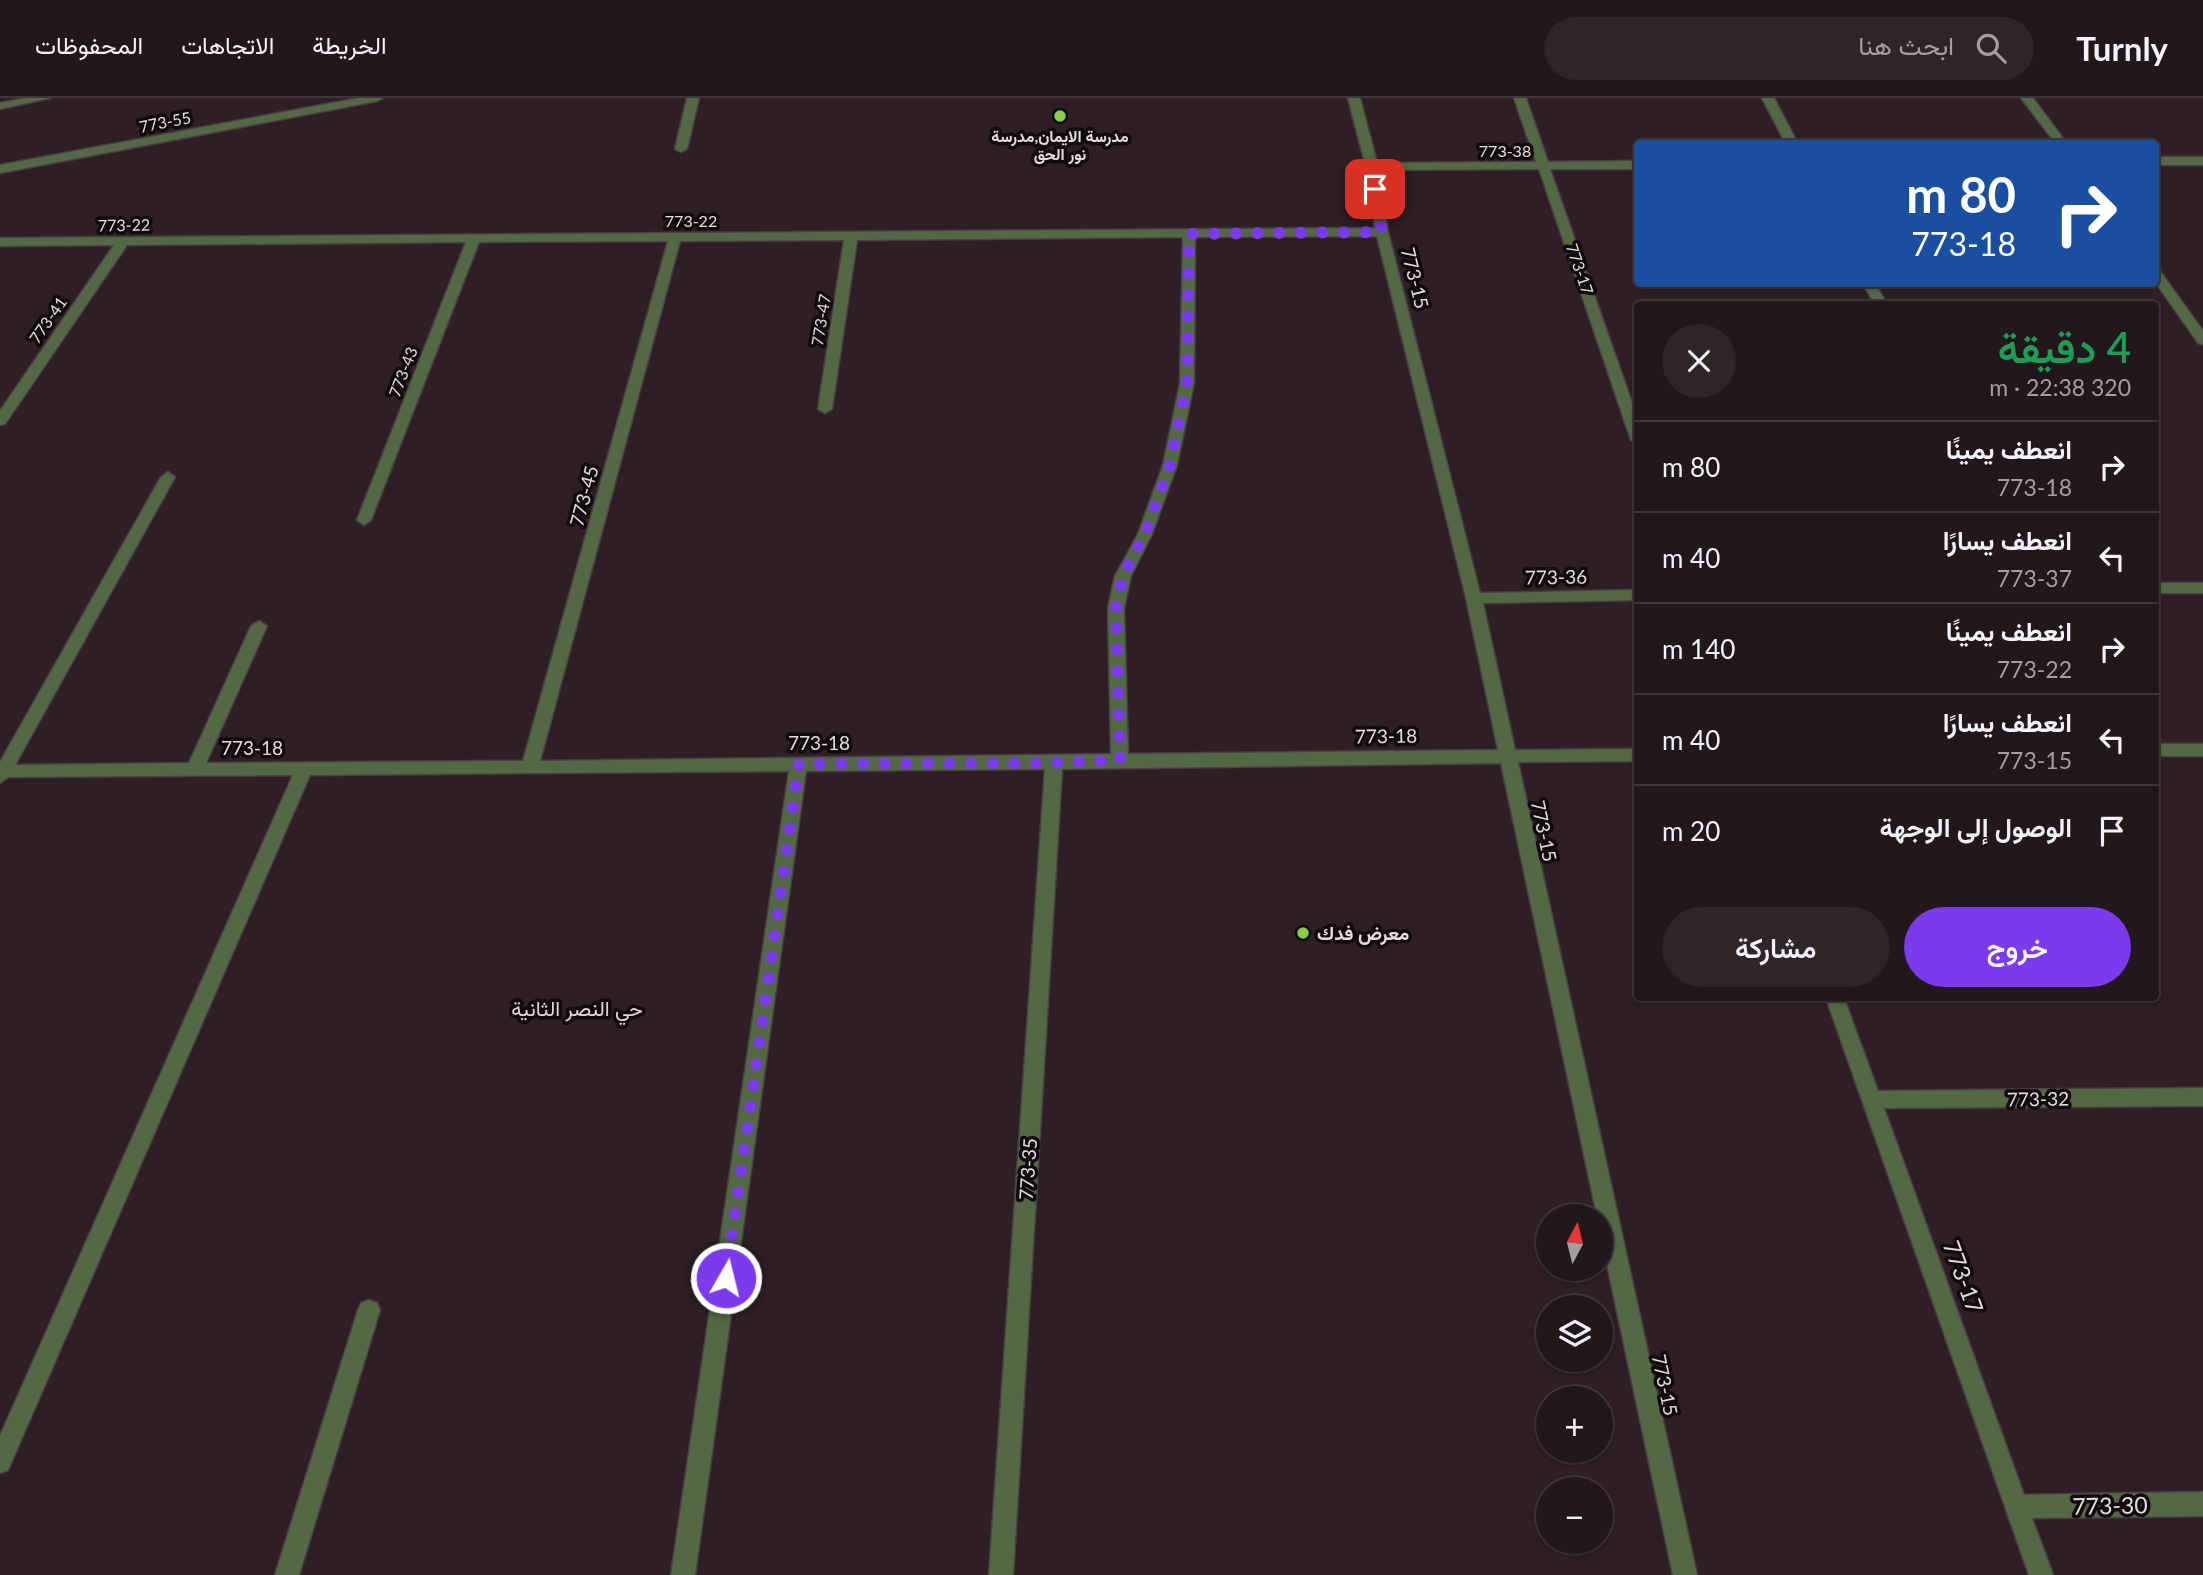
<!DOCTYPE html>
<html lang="ar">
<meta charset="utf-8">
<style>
:root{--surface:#22171c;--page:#2e2429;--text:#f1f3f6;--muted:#a29fa3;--line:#3f363b;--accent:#7c3aed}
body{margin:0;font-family:Lato,Vazirmatn,sans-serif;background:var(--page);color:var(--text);direction:rtl;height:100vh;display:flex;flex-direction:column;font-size:26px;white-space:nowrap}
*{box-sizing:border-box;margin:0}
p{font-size:23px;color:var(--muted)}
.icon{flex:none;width:38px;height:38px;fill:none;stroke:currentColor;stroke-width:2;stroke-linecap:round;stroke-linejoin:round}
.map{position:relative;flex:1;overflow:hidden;direction:ltr}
.panel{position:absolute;left:1634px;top:203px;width:525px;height:700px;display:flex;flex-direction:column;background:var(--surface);border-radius:7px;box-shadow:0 2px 5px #0004,0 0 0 2px var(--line);direction:rtl}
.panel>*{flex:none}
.banner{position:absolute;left:1634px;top:42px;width:525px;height:147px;border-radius:7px;box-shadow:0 2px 5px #0004,0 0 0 2px var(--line);direction:rtl;background:#1a4fa0;color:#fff;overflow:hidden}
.needle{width:46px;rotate:7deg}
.controls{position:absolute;left:1536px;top:1106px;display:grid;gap:14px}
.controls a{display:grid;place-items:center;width:77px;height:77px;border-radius:50%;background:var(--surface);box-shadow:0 2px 5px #0004,0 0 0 2px var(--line);font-size:35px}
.pin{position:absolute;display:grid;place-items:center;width:60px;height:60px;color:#fff;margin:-30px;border-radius:14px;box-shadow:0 4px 10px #0006}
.me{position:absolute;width:77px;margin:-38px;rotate:8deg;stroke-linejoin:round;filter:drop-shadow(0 0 5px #0008)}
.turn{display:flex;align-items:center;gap:24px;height:147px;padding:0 28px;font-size:32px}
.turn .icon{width:91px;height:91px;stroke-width:2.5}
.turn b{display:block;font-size:49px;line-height:60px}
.round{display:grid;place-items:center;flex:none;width:74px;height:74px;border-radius:37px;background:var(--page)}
.overview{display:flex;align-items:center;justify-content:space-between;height:119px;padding:0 28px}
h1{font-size:42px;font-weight:600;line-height:52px;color:#1e9e55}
.cta{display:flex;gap:14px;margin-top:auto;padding:14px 28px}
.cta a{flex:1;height:80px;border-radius:42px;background:var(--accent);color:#fff;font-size:28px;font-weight:600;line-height:80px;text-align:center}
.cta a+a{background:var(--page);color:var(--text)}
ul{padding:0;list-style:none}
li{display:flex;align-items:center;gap:21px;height:91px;padding:0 28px;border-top:2px solid var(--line)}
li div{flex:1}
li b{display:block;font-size:26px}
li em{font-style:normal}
header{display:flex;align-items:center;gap:42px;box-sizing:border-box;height:98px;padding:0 35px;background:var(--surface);border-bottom:2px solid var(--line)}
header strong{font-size:33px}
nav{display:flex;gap:38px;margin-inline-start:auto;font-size:24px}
.search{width:490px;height:63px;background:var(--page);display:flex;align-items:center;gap:18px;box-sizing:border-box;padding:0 24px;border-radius:38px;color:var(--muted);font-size:26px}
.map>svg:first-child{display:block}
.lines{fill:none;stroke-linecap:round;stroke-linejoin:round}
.street-casing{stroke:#4b3d43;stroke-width:3}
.street{fill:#536845;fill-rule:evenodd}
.route{stroke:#7c3aed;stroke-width:12;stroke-dasharray:0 21.6}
.poi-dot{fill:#87cf4a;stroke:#110b0d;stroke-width:2.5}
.labels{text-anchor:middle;stroke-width:7;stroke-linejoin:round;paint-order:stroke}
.far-street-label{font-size:16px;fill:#e6dce0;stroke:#110b0d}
.far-poi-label{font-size:16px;font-weight:bold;fill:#e6dce0;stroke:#110b0d}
.street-label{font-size:19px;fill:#e6dce0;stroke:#110b0d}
.poi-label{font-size:19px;font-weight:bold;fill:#e6dce0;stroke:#110b0d;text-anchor:start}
.neighbourhood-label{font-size:21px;fill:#e5d1d9;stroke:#110b0d}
.near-street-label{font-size:23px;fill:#e6dce0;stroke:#110b0d}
</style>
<header>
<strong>Turnly</strong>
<div class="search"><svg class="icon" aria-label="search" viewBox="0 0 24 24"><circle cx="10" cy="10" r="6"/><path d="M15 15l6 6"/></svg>ابحث هنا</div>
<nav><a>الخريطة</a><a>الاتجاهات</a><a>المحفوظات</a></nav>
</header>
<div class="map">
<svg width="2203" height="1477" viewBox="0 0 2203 1477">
<rect width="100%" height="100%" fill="#2d1f25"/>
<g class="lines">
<g class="street-casing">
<g id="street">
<polygon points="26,0 50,0 0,11 0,5"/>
<polygon points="359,0 383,0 377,3 0,75 0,67"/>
<polygon points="687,0 699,0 687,51 681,54 675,51"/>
<path d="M1348,0h12l17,65 159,-1 -22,-64h12l22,64 90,-1v8h-88l88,251v24l-7,-4 -92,-271 -161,1 10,62 92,361 158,-3v10l-155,3 32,147 123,-1v12l-120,1 179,813h-24l-72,-339v-20h-4l-96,-453 -439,6 -49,806h-24l56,-806 -239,2 -111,804h-24l118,-804 -479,4 -302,695 -8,3v-37l293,-661 -285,2 -8,6v-21l161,-285 7,-5 7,5 -160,288 174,-2 62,-137 8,-5 8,5 -61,137 317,-2 145,-520 -189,1 -108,278 -7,5 -7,-5 109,-278 -339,3 -122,179 -5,1v-14l114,-166 -114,1v-8l1375,-10 -9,-61zM1377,138l89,362 32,152 -370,4 -4,-146 7,-32 21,-42 25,-69 17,-82 1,-146zM1183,139l-3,146 -17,82 -25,69 -23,42 -7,32 3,146 -571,7 140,-520 164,-1 -26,169 7,4 7,-4 25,-169z"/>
<polygon points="1762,0 1774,0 1798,46 1786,46"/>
<polygon points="2021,0 2033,0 2067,46 2056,46"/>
<rect x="2156" y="59" width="47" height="8"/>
<polygon points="2156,172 2160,173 2203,233 2203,246 2198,245 2156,185"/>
<polygon points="1863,186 1875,186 1887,206 1875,206"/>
<rect x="2156" y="485" width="47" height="10"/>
<rect x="2156" y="646" width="47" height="12"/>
<polygon points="1826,900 1844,900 1878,993 2203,990 2203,1008 1884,1010 2024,1397 2203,1394 2203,1418 2032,1420 2053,1477 2029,1477"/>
<polygon points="369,1202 377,1205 380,1212 299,1477 275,1477 358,1212 361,1205"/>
</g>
</g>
<use href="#street" class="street"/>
</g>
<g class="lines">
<polyline class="route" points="726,1180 799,666 1054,665 1120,662 1116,510 1123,478 1145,436 1170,367 1187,285 1189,136 1382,134 1375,91"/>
</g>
<g class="poi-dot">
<circle cx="1060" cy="18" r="7"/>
<circle cx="1303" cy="835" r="7"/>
</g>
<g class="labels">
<g class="far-street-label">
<text transform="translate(165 24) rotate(-11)" y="6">773-55</text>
<text x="1505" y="59">773-38</text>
<text x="691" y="129">773-22</text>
<text transform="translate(124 127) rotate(-1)" y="6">773-22</text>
<text transform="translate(1580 171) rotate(71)" y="6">773-17</text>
<text transform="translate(48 222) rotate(-55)" y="6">773-41</text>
<text transform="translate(821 222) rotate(-81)" y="6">773-47</text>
<text transform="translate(403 274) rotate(-69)" y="6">773-43</text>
</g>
<g class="far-poi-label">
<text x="1060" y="44">مدرسة الايمان,مدرسة<tspan x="1060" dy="18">نور الحق</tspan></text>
</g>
<g class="street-label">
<text transform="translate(1415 180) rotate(76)" y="7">773-15</text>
<text transform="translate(584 398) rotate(-75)" y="7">773-45</text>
<text transform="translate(1556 479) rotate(-1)" y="7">773-36</text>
<text transform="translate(1386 638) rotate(-1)" y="7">773-18</text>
<text x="819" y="652">773-18</text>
<text x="252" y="657">773-18</text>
<text transform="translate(1544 733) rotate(78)" y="7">773-15</text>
<text transform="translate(2038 1001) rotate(-1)" y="7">773-32</text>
<text transform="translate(1028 1071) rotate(-86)" y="7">773-35</text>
<text transform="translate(1665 1287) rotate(78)" y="7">773-15</text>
</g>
<g class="poi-label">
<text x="1317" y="842">معرض فدك</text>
</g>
<g class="neighbourhood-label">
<text x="577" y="918">حي النصر الثانية</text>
</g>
<g class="near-street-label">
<text transform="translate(1963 1179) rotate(70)" y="8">773-17</text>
<text transform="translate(2110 1408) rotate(-1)" y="8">773-30</text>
</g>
</g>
</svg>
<div class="controls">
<a><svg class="needle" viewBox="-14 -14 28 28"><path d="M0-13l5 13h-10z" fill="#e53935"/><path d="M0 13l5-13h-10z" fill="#a29fa3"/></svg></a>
<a><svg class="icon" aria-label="layers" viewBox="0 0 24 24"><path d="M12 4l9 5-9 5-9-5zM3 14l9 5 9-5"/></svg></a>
<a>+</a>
<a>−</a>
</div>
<div class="pin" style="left:1375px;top:91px;background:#d93025"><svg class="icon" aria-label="arrive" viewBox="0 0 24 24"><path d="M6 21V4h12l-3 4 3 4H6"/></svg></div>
<svg class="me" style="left:726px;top:1180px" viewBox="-20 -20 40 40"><circle r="17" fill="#7c3aed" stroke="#fff" stroke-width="3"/><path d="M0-11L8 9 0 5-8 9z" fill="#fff"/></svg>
<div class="banner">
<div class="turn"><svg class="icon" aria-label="right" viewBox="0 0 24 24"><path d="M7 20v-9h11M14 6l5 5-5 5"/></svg><div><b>80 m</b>773-18</div></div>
</div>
<section class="panel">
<div class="overview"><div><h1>4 دقيقة</h1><p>320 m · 22:38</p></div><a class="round"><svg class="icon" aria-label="close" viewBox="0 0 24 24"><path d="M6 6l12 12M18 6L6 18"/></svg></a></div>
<ul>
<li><svg class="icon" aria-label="right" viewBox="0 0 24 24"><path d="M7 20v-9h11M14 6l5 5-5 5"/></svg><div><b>انعطف يمينًا</b><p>773-18</p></div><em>80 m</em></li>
<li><svg class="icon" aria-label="left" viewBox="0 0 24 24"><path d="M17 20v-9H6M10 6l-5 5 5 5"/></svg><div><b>انعطف يسارًا</b><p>773-37</p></div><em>40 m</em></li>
<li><svg class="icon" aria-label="right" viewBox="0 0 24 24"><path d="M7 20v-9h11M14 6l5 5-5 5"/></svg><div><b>انعطف يمينًا</b><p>773-22</p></div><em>140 m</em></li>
<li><svg class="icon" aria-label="left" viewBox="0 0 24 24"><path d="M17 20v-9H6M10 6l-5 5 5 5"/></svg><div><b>انعطف يسارًا</b><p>773-15</p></div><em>40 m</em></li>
<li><svg class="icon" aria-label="arrive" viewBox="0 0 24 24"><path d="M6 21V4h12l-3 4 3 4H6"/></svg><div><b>الوصول إلى الوجهة</b></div><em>20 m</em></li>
</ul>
<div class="cta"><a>خروج</a><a>مشاركة</a></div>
</section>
</div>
